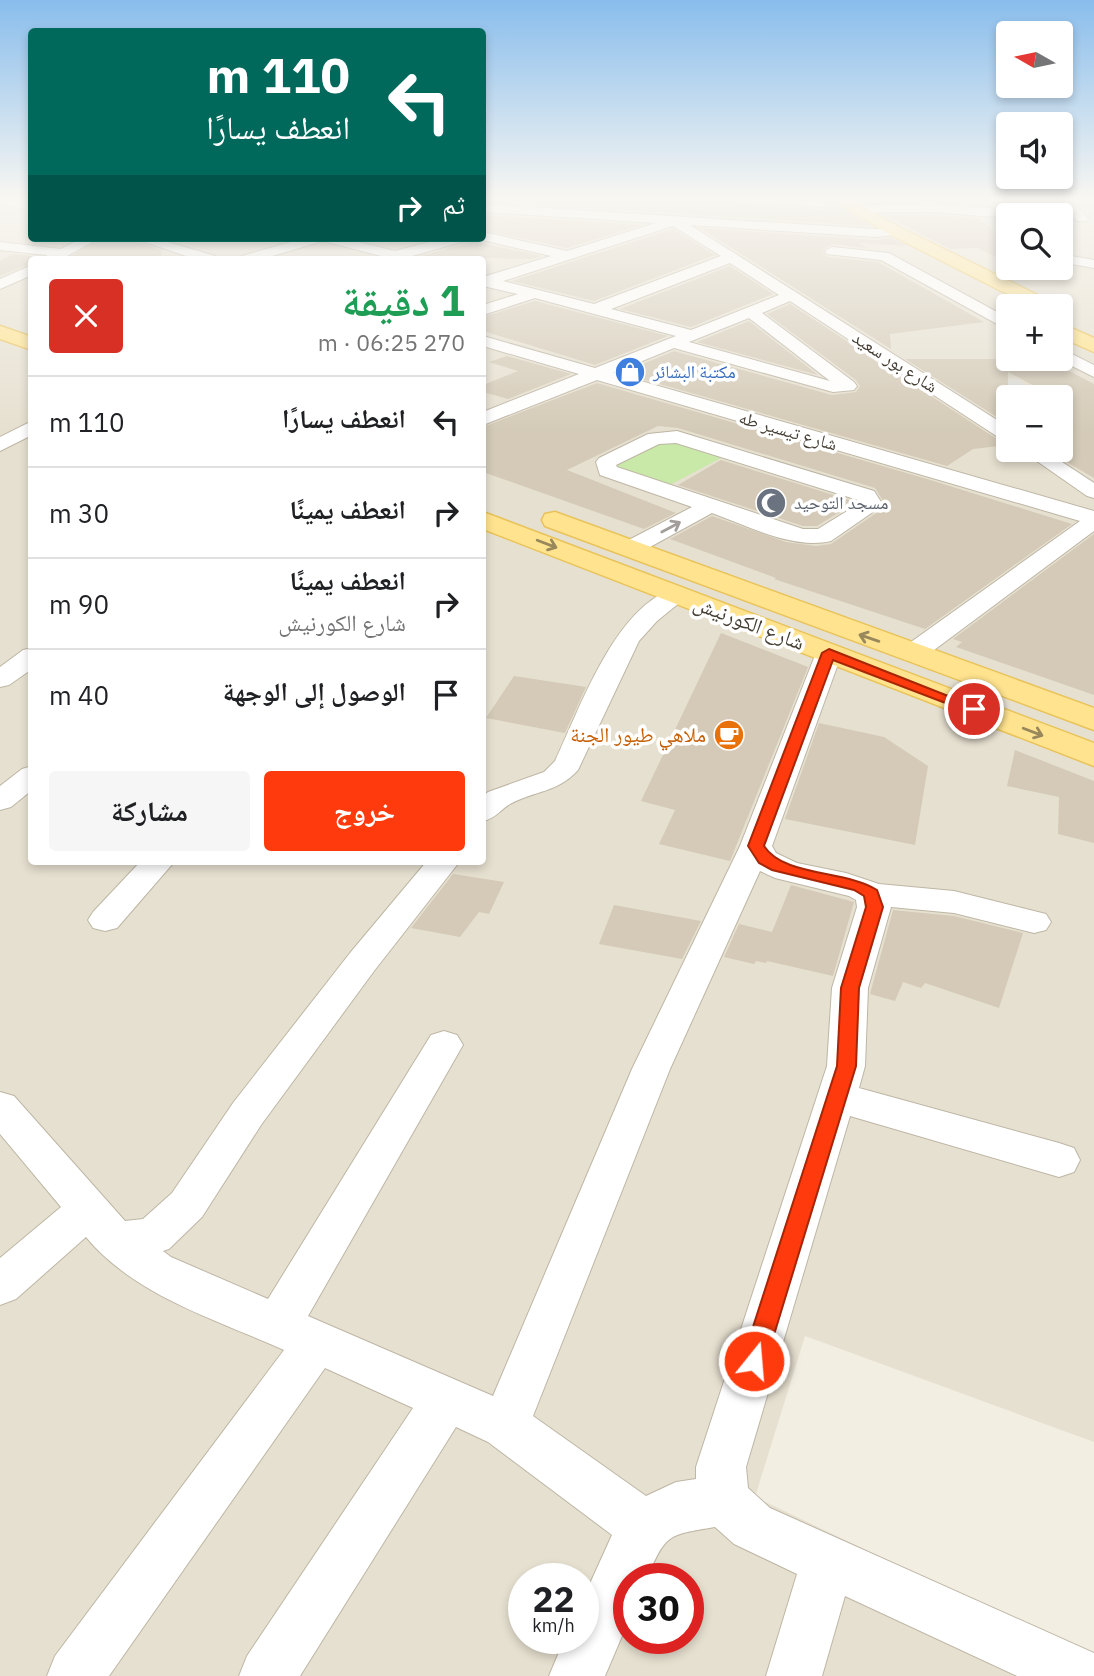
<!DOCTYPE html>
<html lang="ar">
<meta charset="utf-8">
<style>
:root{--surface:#fff;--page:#f6f6f6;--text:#202124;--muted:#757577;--line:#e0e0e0;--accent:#ff3a0c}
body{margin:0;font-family:"IBM Plex Sans","Noto Naskh Arabic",sans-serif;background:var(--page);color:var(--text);direction:rtl;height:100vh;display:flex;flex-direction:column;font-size:26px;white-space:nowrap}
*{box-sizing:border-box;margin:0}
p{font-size:23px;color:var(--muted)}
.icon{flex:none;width:38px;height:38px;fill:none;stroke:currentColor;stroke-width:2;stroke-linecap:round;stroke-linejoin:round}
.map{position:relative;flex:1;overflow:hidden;direction:ltr}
.panel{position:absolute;left:28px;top:256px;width:458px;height:609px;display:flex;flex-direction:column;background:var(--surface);border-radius:7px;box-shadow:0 4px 10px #0003;direction:rtl}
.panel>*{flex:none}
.hud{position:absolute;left:28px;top:28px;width:458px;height:214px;border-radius:7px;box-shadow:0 4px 10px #0003;direction:rtl;background:#00695c;color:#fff;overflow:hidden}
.needle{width:46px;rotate:279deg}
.buttons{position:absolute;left:996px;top:21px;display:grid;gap:14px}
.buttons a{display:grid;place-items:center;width:77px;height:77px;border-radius:7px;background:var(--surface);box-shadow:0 4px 10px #0003;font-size:35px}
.speed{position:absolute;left:508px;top:1563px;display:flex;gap:14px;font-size:35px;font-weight:700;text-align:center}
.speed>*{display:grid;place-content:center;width:91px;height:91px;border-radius:50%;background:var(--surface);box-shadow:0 4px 10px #0003;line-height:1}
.speed small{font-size:18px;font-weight:400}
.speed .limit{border:10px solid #d22;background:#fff;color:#111}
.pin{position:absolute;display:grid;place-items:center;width:60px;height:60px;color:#fff;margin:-30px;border:4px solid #fff;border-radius:50%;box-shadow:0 2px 7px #0007}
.me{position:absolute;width:77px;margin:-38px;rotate:17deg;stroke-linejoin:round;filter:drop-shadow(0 0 5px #0008)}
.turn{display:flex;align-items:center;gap:24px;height:147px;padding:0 21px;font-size:32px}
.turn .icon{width:91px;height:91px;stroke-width:2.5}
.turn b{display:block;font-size:49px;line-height:60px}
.then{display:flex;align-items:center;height:66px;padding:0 21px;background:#0003;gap:14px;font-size:26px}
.round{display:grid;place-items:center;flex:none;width:74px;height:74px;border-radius:7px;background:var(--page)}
.overview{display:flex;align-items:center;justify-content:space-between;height:119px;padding:0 21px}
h1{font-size:42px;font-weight:700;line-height:52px;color:#1e9e55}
.action{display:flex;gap:14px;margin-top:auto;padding:14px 21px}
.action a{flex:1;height:80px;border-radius:7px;background:var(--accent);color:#fff;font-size:28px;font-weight:700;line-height:80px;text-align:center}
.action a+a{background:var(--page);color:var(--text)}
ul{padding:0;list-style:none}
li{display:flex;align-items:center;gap:21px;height:91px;padding:0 21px;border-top:2px solid var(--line)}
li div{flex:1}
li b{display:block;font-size:26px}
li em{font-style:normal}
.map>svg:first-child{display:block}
.residential{fill:#e6e0d0;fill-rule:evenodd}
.green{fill:#c9e9a8}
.parking{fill:#e2e0db}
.building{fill:#d4cab7}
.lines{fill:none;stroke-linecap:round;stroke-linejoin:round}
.minor-casing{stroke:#beb6a5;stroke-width:2}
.major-casing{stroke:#e9c35a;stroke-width:3}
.minor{fill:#fff;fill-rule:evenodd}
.major{fill:#ffe38e;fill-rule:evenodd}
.oneway{stroke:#a29e99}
.oneway2{stroke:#98885c}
.route{fill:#ff3a0c;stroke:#a62608;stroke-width:2}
.labels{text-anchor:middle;stroke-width:7;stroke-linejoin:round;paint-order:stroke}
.far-street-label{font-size:18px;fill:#443e33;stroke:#fff}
.far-shop-label{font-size:18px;fill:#366cbe;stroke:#fff;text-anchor:start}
.far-worship-label{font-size:18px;fill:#5b616d;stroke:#fff;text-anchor:start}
.street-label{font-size:21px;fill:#443e33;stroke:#fff}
.food-label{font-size:21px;fill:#c56008;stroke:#fff;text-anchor:end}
</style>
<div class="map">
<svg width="1094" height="1676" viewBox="0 0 1094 1676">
<rect width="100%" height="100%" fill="#f2eee2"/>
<path class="residential" d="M0,198h31l1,40h451v-40h611v1244l-289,-106 -50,161 339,162v17h-1094zM1008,215h52v53h-52zM32,259h451v602h-451zM1008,306h52v53h-52zM1008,397h52v53h-52zM523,1578h60v60h-60zM628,1578h60v60h-60z"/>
<polygon class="green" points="666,439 723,457 668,486 610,466"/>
<polygon class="parking" points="1016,379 1044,394 1008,397 1008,399 975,404 948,388"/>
<g class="building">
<polygon points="488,198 730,198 738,205 822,210 832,203 871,226 484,201"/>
<polygon points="483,215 642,225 567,248 483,230"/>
<polygon points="884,215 931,215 978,218 1008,243 1008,262 977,248 950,249"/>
<polygon points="700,228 876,240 891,238 908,246 859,243 867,248 832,244 824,249 823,252 827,257 878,262 984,322 890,334 891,349"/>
<polygon points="673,229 715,255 594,301 512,281"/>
<polygon points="101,238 131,240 161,250 161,259 67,259"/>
<polygon points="470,238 476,238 477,242 541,256 532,259 417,257 466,244"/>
<polygon points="13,254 42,257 32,259 32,263 0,276 0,261"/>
<polygon points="730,266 773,294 691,327 620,309"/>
<polygon points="535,301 668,336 595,365 483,331 483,317"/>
<polygon points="790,304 1000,441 1008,443 1008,445 973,449 947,466 621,373 674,351 832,395 856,392 860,386 856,380 767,314"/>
<polygon points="749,321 818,375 697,342"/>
<polygon points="507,356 571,374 508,399 483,392 483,385 518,371 489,362"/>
<polygon points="905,359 1046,359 1094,384 1094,478 1060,458 1060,397 1055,397 1008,372 1008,424"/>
<polygon points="597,383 927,479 1072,524 925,629 774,579 776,578 670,539 712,516 786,542 816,546 831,544 885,507 885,504 875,488 678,428 658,426 567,470 676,513 644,529 483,472 483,427"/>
<polygon points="721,460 856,502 817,526 803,526 678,485"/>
<polygon points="1094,534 1094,695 956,647 962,642 953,639"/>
<polygon points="721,633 808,667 730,861 659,844 675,810 641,801"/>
<polygon points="514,676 586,687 565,733 486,718"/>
<polygon points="819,723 884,737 928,766 915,845 785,819"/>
<polygon points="1015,750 1094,781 1094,843 1058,834 1059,797 1007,786"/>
<polygon points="453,874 504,882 489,914 479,912 460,937 411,928"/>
<polygon points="791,885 854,902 833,976 767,961 766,963 756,961 754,964 724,957 739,924 772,932"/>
<polygon points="614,905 701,921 682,959 599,944"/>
<polygon points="893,910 954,916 1023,933 999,1008 925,983 921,988 903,982 895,1001 870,994"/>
</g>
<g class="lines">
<g class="minor-casing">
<g id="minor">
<polygon points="0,198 32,203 32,211 0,204"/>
<path d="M732,198c20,-1 82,-6 96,5l-6,4 -84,-5z"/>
<polygon points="1065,198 1077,198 1080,203 1077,206 1088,218 1087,221 1077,221 1063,206 1061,203"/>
<path d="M483,204l393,25 24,-1v6l-24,3 -186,-12 318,202v14l-7,-2 -211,-138 -28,12 92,69 3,4 -3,4 -21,2 -159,-44 -61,25 481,138v20l-172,128 -9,2 -9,-2 -4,-6 4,-6 176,-126 -483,-141 -114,45v-13l96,-38 -96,-28v-10l112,32 81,-32 -141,-38 -52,17v-10l35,-11 -35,-8v-9l68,-21 -73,-17 5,-1v-6l84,19 89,-28 -173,-11zM673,226l48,30 -127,48 -91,-23zM730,263l49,32 -88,35 -80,-21zM749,318l81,63 -141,-39z"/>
<polygon points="931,204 1023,211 1029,215 1008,215 1008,218 931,212 857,213 851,209 857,205"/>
<polygon points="82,238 99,238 62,259 44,259 47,255 0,250 0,242 61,249"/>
<polygon points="133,238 154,238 215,256 217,259 195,259"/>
<polygon points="305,238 342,238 395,251 445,238 467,238 465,241 412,256 415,259 381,259 381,256 323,241 262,259 240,259 242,256"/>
<polygon points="832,247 889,253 1008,318 1008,330 881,260 827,254 825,251"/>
<polygon points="1060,254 1094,260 1094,268 1060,262"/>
<polygon points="32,265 32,275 0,289 0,279"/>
<polygon points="1060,348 1094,365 1094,377 1058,359 1060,359"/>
<polygon points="32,421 32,435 0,451 0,437"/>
<path d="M677,431l197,60 9,14 -52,36c-38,9 -83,-15 -119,-28l-73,40h-16l-3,-5 3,-5 69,-36 -92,-32 -4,-13 3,-4 49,-24zM676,443l182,57 2,3 -42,26h-15l-186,-62 -1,-2 43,-21z"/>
<polygon points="1021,450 1044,450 1094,483 1094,498 1087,496"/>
<path d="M677,588l9,2 3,5 -32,26 -18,20 -61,129c-21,23 -42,20 -68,34 -10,6 -14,14 -27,17v-25l5,-4 56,-20 11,-11c25,-52 61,-158 122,-173z"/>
<path d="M829,645l9,2 4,6 -70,193 4,7 21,10 49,10 33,11 75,7 92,23 5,8 -5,8 -12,3 -80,-20 -63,-6 -23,81 -3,78 -6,22 200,55 15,5 6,12 -6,12 -15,5 -209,-61 -104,351 2,21 22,20 324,145v23h-77l-172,-80 -23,80h-56l31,-102 -63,-30 -19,-17c-48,8 -49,7 -68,51h-19v44l-23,54h-56l16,-38h18v-39l29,-64 -124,-93 -32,-15 -156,249h-61l8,-20 166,-248 -88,-40 -216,308h-62l8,-20 229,-306c-69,-31 -149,-54 -198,-113l-70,62 -16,6v-47l61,-51 -61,-73v-42l14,4 111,125 18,-2 29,-26 61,-90 117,-150 77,-92h33l-86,110 -113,154 -59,92 -33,32 -6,2 8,6 97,42 163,-264 13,-4 13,4 6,10 -155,271 185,80 139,-327 108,-223 76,-193 4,-6zM760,871l15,7 74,18 7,4 1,7 -25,81 -5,78 -131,401v12l-20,3 -30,14 -113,-80 137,-347z"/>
<polygon points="32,648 32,669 9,685 0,687 0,667 23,650"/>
<polygon points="32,766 32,790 11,807 0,810 0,786 22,769"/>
<polygon points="141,861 175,861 117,928 105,931 93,928 88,920 93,912"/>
</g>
</g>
<g class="major-casing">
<g id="major">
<polygon points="829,198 848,198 901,228 1052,302 1055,306 1031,306 889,234"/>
<polygon points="1060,323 1094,338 1094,352 1060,337"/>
<polygon points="0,326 32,337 32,350 0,339"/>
<polygon points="483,512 1094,743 1094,766 483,529"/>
<polygon points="555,512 1094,708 1094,730 545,526 542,520 545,514"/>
</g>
</g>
<use href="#minor" class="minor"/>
<use href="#major" class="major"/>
</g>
<defs><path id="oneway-shaft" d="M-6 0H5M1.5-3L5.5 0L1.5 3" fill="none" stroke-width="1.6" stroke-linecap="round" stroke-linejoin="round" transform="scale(1.75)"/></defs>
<use class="oneway" href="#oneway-shaft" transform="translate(671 527) rotate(-28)"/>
<g class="oneway2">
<use href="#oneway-shaft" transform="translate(547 544) rotate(21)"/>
<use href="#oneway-shaft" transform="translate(869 638) rotate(-161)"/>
<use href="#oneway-shaft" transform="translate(1033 732) rotate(21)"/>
</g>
<linearGradient id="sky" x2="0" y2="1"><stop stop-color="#89bdec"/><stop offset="0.46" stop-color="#f9f7f2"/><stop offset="1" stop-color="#f9f7f2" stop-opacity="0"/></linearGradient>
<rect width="1094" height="432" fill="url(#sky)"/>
<path class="route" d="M829,649l152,60 -7,4 -5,-1 -136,-52 -69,186c20,31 82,24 113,44l6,17 -24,81 -3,78 -90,295 -4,8 -8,3 -9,-3 -3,-8 95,-295 4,-78 25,-81 -2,-11 -10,-6 -82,-20 -13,-7 -11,-17 74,-193z"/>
<defs>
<g id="shop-disc" transform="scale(1.575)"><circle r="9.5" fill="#3f7fe0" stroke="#fff"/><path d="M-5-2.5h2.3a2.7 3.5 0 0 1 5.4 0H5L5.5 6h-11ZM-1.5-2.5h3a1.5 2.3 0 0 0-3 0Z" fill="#fff"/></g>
<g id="mosque-disc" transform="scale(1.575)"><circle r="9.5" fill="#6b7280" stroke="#fff"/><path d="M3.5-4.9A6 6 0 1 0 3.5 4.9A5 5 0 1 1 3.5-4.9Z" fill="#fff"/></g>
<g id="cafe-disc" transform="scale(1.575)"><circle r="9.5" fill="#e8710a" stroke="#fff"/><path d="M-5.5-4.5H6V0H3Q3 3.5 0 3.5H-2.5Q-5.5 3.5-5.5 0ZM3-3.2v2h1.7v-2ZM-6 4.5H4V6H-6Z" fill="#fff"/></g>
</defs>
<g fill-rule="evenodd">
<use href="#shop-disc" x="630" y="372"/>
<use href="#mosque-disc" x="771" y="503"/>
<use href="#cafe-disc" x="729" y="735"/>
</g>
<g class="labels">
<g class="far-street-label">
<text transform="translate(895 362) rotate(33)" y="6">شارع بور سعيد</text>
<text transform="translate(788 431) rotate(16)" y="6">شارع تيسير طه</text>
</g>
<g class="far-shop-label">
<text x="653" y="378">مكتبة البشائر</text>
</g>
<g class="far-worship-label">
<text x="794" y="509">مسجد التوحيد</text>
</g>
<g class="street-label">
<text transform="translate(749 623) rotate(21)" y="7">شارع الكورنيش</text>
</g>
<g class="food-label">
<text x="706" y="742">ملاهي طيور الجنة</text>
</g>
</g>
</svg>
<div class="buttons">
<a><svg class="needle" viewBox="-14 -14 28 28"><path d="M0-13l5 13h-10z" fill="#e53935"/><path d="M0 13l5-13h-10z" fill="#757577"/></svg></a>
<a><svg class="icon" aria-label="sound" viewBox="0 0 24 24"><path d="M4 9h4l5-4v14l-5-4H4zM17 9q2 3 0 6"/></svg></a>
<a><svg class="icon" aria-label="search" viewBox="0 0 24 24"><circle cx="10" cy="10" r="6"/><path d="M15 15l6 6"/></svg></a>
<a>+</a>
<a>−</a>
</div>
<div class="speed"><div>22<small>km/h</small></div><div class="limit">30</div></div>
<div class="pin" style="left:974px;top:709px;background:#d93025"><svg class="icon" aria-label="arrive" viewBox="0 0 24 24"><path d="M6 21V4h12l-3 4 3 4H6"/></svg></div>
<svg class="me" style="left:754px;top:1361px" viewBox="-20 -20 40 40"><circle r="17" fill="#ff3a0c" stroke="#fff" stroke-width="3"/><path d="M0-11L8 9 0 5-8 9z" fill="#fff"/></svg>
<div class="hud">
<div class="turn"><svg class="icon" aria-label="left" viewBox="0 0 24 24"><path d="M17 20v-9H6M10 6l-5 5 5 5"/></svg><div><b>110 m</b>انعطف يسارًا</div></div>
<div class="then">ثم<svg class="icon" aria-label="right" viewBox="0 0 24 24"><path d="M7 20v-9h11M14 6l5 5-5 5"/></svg></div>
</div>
<section class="panel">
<div class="overview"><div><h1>1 دقيقة</h1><p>270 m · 06:25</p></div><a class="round" style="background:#d93025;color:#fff"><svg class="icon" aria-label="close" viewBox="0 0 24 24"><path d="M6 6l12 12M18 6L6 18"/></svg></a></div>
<ul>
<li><svg class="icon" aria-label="left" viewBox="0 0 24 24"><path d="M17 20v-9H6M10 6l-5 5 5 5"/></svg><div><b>انعطف يسارًا</b></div><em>110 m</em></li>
<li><svg class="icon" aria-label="right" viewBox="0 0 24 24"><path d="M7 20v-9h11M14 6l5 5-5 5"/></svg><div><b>انعطف يمينًا</b></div><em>30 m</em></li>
<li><svg class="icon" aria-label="right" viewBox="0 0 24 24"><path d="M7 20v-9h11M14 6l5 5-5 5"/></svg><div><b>انعطف يمينًا</b><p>شارع الكورنيش</p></div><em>90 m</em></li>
<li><svg class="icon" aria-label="arrive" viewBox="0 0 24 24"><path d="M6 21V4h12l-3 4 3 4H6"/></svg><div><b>الوصول إلى الوجهة</b></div><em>40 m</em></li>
</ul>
<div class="action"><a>خروج</a><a>مشاركة</a></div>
</section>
</div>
